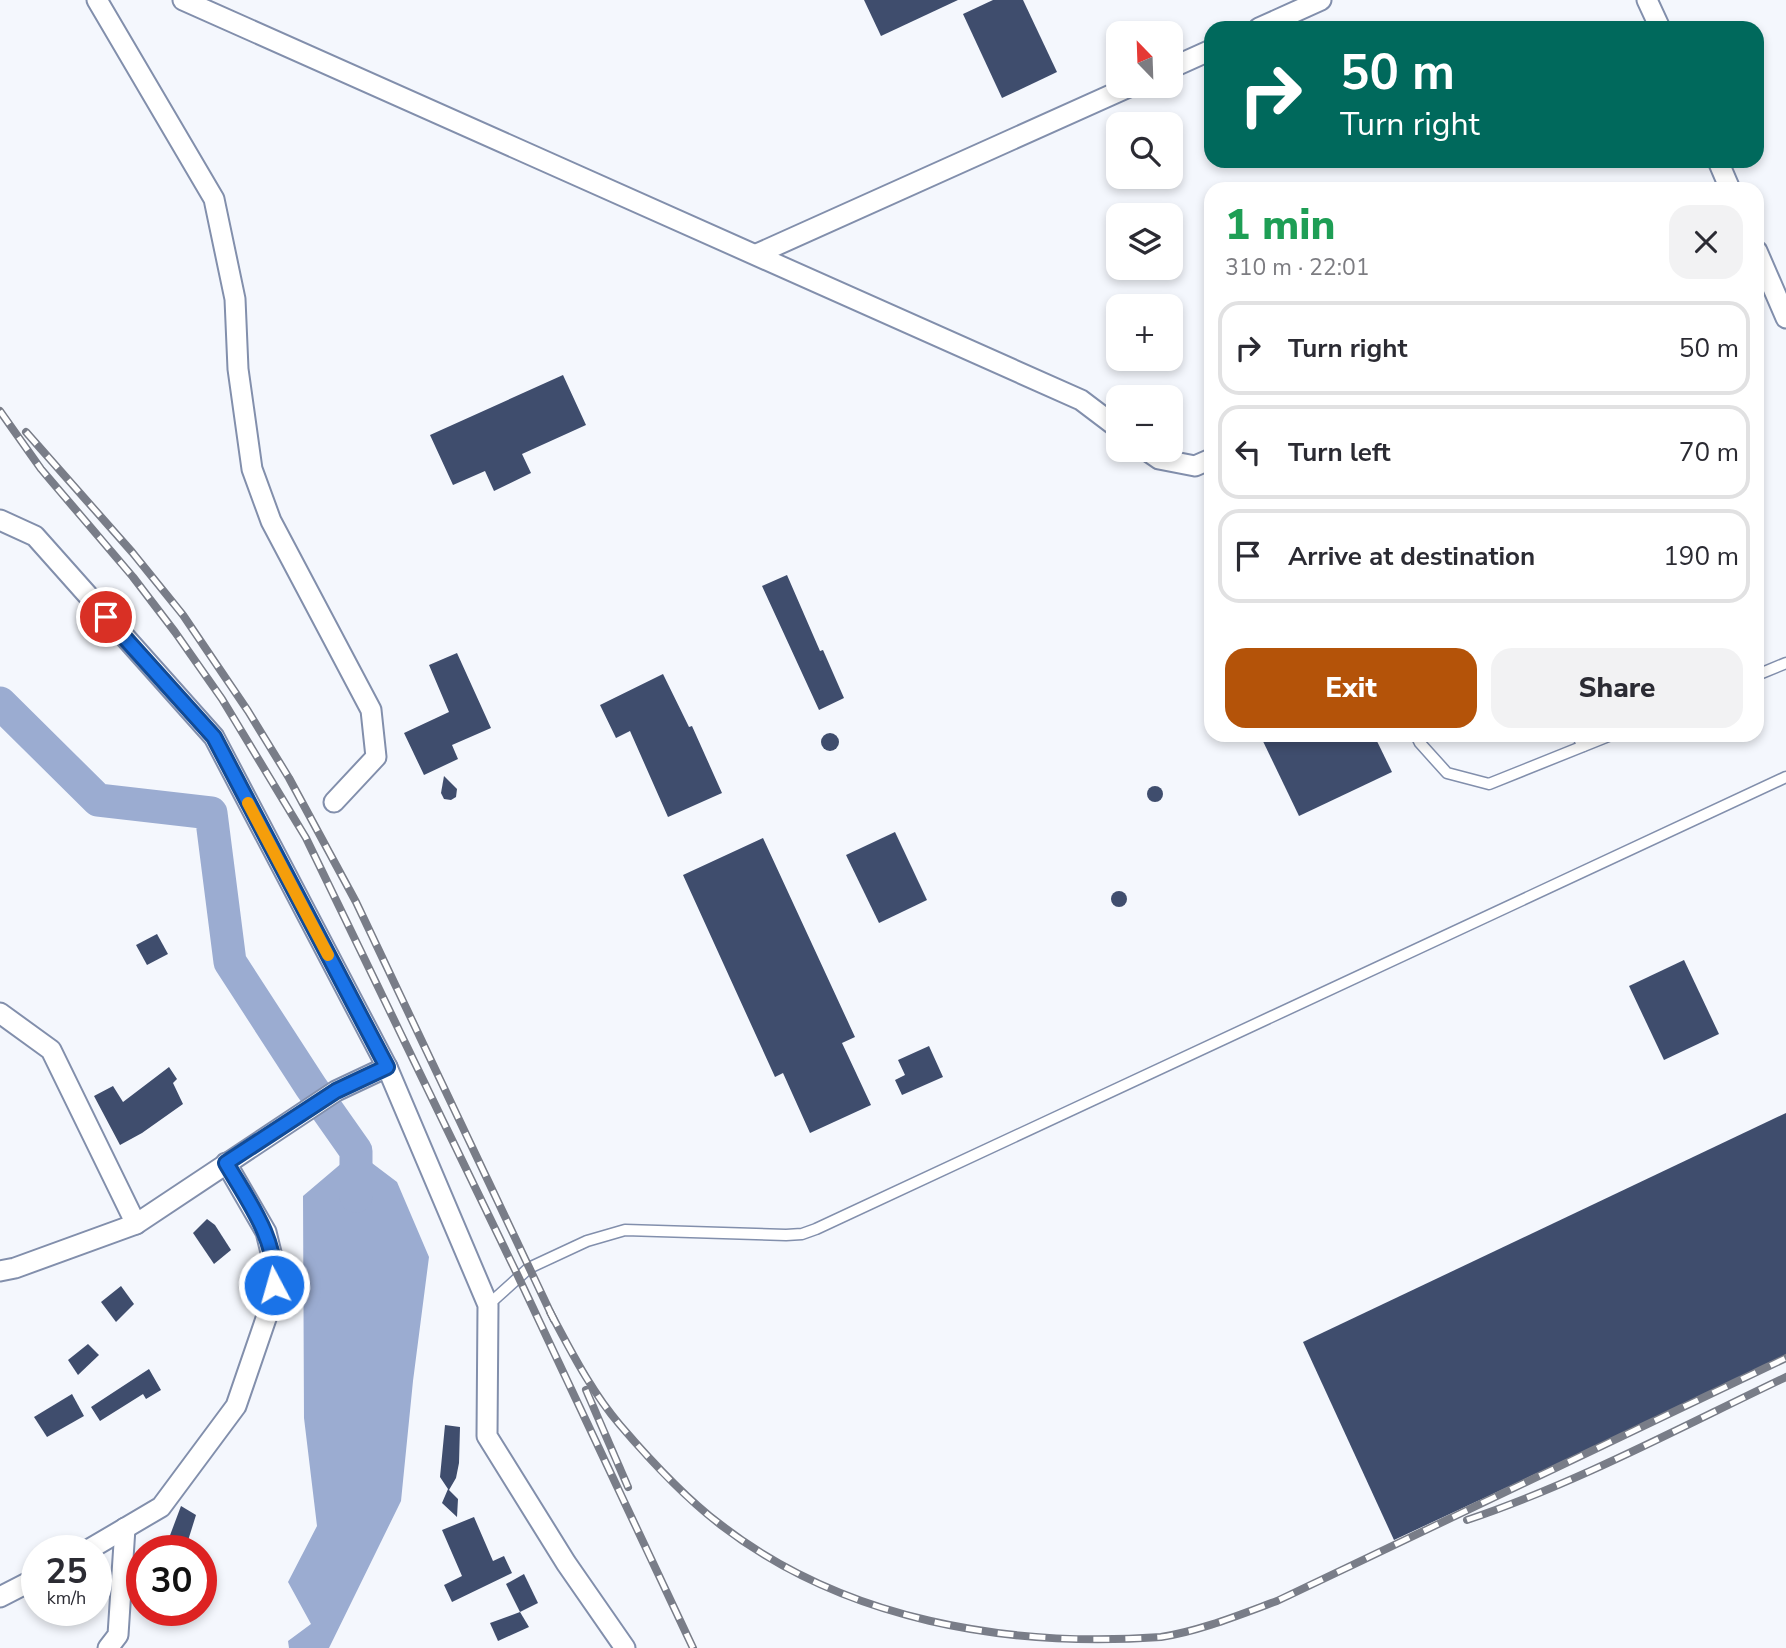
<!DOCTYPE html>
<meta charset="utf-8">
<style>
:root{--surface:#fff;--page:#f2f2f3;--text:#2b2b33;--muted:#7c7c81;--line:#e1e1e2;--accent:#b45309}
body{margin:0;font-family:"Nunito Sans",sans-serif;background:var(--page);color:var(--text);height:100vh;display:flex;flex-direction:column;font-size:26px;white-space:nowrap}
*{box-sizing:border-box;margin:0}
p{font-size:23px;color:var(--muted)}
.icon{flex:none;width:38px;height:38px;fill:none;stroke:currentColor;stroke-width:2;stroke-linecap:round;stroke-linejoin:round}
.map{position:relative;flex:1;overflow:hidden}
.side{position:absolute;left:1204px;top:182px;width:560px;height:560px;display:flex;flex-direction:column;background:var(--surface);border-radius:21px;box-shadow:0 4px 10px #0003}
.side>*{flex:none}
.top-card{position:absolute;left:1204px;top:21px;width:560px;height:147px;border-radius:21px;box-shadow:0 4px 10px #0003;background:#00695c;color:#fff;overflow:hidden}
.needle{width:46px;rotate:337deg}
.controls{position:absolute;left:1106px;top:21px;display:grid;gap:14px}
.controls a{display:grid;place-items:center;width:77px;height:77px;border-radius:14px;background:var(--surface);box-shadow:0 4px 10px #0003;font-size:35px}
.speed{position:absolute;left:21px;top:1535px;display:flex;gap:14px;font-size:35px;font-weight:700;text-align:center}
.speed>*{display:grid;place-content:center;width:91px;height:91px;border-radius:50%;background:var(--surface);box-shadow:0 4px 10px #0003;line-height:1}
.speed small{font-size:18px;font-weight:400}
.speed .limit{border:10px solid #d22;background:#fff;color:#111}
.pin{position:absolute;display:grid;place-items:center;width:60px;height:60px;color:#fff;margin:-30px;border:4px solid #fff;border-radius:50%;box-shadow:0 2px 7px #0007}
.me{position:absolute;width:77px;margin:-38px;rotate:354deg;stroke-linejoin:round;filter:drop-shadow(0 0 5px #0008)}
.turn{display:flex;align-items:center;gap:24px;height:147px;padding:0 21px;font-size:32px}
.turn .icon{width:91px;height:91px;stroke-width:2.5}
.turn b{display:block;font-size:49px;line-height:60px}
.round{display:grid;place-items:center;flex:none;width:74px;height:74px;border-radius:21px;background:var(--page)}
.overview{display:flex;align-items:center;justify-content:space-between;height:119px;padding:0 21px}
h1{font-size:42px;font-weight:800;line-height:52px;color:#1e9e55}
.action{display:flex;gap:14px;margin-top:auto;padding:14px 21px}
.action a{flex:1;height:80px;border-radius:21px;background:var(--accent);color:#fff;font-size:28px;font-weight:800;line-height:80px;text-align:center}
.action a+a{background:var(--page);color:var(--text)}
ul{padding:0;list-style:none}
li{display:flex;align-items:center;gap:21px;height:94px;margin:0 14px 10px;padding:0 7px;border:4px solid var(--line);border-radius:21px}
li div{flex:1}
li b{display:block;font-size:26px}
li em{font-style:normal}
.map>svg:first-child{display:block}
.water{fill:#9bacd1}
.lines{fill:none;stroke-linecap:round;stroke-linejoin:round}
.river{stroke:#9bacd1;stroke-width:33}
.building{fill:#3f4d6d}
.service-casing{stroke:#828fac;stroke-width:13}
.minor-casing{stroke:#828fac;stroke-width:23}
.service{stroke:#fff;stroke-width:10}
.minor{stroke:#fff;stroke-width:19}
.rail-casing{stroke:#797d88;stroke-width:8}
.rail{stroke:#fff;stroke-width:5;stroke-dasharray:16;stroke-linecap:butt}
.route-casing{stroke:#114b97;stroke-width:18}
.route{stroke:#1a73e8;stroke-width:12}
.slow{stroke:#f59e0b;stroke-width:12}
</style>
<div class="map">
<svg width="1786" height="1648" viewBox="0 0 1786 1648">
<rect width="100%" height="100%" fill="#f4f7fd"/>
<polygon class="water" points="356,1151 397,1182 429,1257 413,1381 401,1501 329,1648 289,1648 288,1641 311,1624 288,1582 317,1526 304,1418 303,1196"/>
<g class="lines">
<polyline class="river" points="0,703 98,800 211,813 230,962 311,1087 356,1151 356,1196"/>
</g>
<g class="building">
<polygon points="864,0 958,0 881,36"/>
<polygon points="993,0 1023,0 1057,72 1002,98 963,14"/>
<polygon points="563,375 586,425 522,454 531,473 494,491 485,471 453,485 430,435"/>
<polygon points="787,575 820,651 823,650 844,698 819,710 762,586"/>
<polygon points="457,653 491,728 452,745 458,759 424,775 404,733 449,712 429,665"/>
<polygon points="663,674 689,727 692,726 722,793 668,817 630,731 616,738 600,705"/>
<circle cx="830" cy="742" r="9"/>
<polygon points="1260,735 1374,735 1392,772 1299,816"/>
<polygon points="444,776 457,789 456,797 451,800 444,799 441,793"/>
<circle cx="1155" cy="794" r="8"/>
<polygon points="895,832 927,900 879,923 846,855"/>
<polygon points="763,838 855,1037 842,1043 871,1105 810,1133 783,1073 775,1077 683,875"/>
<circle cx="1119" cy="899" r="8"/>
<polygon points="157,934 168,954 147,965 136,945"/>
<polygon points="1684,960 1719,1034 1664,1060 1629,986"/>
<polygon points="929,1046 943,1077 902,1095 895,1080 905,1075 898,1060"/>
<polygon points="169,1067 177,1079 173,1083 183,1104 142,1133 120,1145 94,1096 113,1086 123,1102"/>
<polygon points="1786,1113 1786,1357 1394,1540 1303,1342"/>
<polygon points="207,1219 215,1225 231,1250 214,1264 193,1233"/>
<polygon points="121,1286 134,1304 116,1322 101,1302"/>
<polygon points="88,1344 99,1355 78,1375 68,1360"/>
<polygon points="149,1369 161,1390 146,1399 143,1394 100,1421 91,1407"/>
<polygon points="72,1394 84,1416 47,1437 34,1417"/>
<polygon points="445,1425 460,1427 459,1463 456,1478 449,1490 458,1499 457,1517 442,1503 448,1489 440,1477"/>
<polygon points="181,1506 196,1515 186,1547 169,1538"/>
<polygon points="474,1517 493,1561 504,1556 512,1573 452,1602 444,1585 462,1576 442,1530"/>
<polygon points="524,1574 538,1603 520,1612 506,1584"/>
<polygon points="520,1612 529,1627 498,1641 490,1623"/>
</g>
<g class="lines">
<g class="service-casing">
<g id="service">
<polyline points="1757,675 1786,663"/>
<polyline points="1416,735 1420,743 1447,773 1489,784 1611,735"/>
<polyline points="1577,735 1583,746"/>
<polyline points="488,1305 529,1268 587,1241 625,1230 786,1235 802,1234 816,1229 1786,777"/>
</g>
</g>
<g class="minor-casing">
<g id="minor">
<polyline points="97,0 214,199 235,299 238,369 252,469 271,521 371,710 376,757 334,802"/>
<polyline points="183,0 1081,400 1118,428"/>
<polyline points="1647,0 1660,28"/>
<polyline points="1259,28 1321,0"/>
<polyline points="1171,68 1211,50"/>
<polyline points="1718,161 1730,189"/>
<polyline points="1757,251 1786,318"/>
<polyline points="757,254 1131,86"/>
<polyline points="1146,450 1159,459 1195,466 1211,459"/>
<polyline points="0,520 35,536 214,737 387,1067 488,1305 487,1436 566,1563 625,1648"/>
<polyline points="0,1013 51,1050 136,1224"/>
<polyline points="0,1271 15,1268 136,1224 336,1091 387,1067"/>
<polyline points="88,1550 161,1507 236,1406 272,1301 275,1269 266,1232 226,1163"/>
<polyline points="0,1597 37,1578"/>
<polyline points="108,1648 118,1635 125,1528"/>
</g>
</g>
<use href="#service" class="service"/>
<use href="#minor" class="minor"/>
<g class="rail-casing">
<g id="rail">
<polyline points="0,411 41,469 133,577 175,632 222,699 306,838 518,1276 693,1648"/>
<polyline points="26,432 132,552 183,615 248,711 289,778 356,902 554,1320"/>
<path d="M550,1312c21,39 41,79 70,113 30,35 64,72 101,100 123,95 286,123 440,112 39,-6 78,-22 116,-36l509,-243"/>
<polyline points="586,1390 628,1487"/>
<path d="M1467,1520c110,-37 214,-93 319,-143"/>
</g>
</g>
<use href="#rail" class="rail"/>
</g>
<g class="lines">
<g class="route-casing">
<path id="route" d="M106,617l108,120 173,330 -51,24 -110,72c22,38 52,77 48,122"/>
</g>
<use href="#route" class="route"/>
<polyline class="slow" points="248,803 328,955"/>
</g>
</svg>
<div class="controls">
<a><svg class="needle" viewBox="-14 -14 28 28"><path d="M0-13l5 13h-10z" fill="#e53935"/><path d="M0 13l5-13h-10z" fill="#7c7c81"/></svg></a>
<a><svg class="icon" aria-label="search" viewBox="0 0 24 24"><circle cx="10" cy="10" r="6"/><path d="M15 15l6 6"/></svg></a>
<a><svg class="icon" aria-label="layers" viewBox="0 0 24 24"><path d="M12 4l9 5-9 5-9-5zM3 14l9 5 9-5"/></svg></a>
<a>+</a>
<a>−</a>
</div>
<div class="speed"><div>25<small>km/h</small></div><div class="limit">30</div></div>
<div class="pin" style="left:106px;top:617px;background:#d93025"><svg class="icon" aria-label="arrive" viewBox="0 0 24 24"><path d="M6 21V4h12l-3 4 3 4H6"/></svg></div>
<svg class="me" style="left:274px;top:1285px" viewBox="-20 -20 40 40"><circle r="17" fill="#1a73e8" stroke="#fff" stroke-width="3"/><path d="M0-11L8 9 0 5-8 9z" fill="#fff"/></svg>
<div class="top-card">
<div class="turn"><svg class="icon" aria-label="right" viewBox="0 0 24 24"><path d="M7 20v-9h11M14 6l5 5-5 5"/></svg><div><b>50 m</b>Turn right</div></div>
</div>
<section class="side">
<div class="overview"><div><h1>1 min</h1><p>310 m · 22:01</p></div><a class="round"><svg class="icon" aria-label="close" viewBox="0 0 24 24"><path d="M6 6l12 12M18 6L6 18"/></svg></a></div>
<ul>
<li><svg class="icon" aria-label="right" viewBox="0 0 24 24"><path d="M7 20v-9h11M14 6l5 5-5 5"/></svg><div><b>Turn right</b></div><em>50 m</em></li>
<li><svg class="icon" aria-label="left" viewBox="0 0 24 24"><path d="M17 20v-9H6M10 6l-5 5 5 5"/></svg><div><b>Turn left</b></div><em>70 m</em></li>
<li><svg class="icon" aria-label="arrive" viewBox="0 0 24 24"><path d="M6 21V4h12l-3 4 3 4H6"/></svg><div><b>Arrive at destination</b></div><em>190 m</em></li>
</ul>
<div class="action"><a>Exit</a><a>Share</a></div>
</section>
</div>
